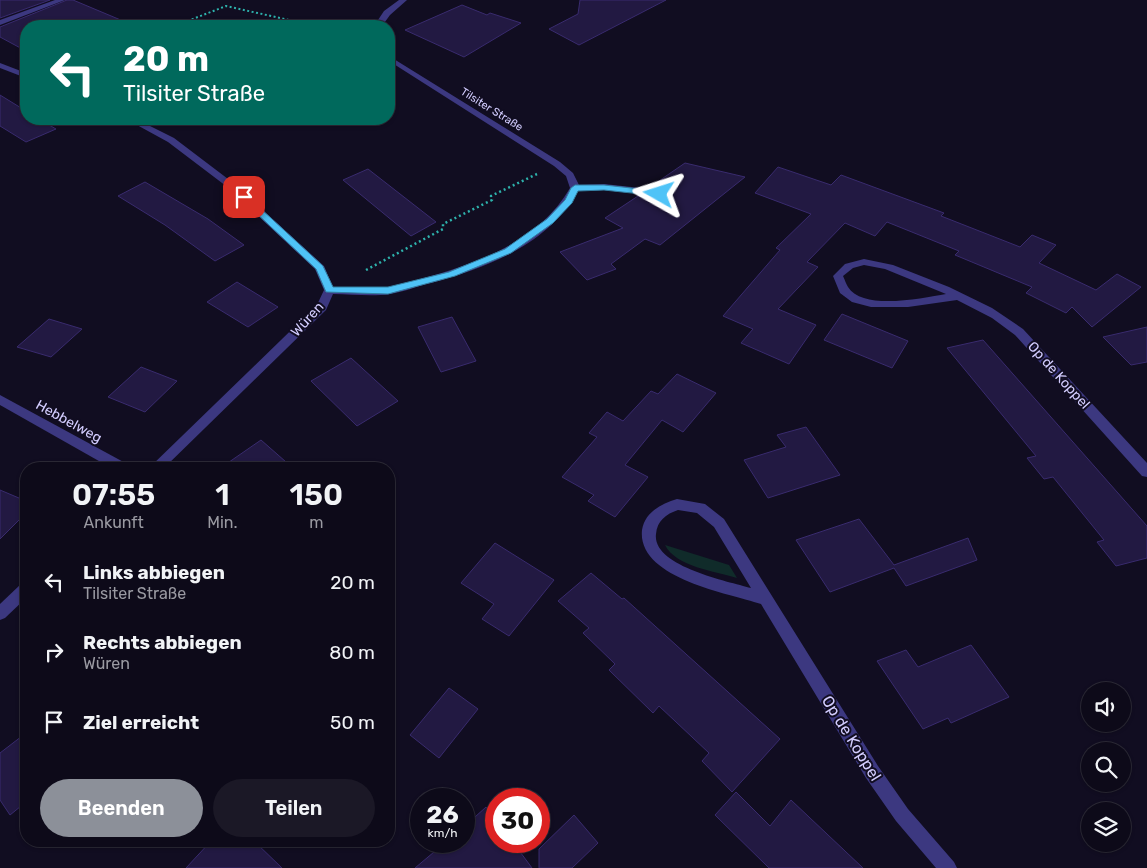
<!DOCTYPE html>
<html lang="de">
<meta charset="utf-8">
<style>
:root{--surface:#0d0a19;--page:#1b1826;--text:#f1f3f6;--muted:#9a9aa2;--line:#2d2b38;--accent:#8c9099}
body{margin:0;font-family:Rubik,sans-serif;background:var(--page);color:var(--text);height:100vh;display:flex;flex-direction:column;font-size:19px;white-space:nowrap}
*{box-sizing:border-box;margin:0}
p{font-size:16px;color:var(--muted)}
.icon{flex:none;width:28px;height:28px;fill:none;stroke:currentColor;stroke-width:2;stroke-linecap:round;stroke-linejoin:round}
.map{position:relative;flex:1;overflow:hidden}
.side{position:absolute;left:20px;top:462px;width:375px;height:385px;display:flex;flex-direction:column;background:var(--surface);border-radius:20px;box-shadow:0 1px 4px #0004,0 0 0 1px var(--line)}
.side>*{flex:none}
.guide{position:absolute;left:20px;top:20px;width:375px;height:105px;border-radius:20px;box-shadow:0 1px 4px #0004,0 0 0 1px var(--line);background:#00695c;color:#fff;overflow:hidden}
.tools{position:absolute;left:1081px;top:682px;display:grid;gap:10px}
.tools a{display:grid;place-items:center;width:50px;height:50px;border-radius:50%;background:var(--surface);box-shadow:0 1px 4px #0004,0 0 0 1px var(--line);font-size:25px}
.speed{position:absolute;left:410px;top:788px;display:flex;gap:10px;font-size:25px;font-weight:700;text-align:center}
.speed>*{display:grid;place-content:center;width:65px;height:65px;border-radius:50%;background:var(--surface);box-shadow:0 1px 4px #0004,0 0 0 1px var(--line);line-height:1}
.speed small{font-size:12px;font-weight:400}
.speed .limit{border:8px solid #d22;background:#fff;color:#111}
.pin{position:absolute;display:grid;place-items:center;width:42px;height:42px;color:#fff;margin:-21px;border-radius:10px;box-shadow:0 2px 8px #0006}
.me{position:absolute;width:55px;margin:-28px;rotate:276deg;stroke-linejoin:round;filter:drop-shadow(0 0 4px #0008)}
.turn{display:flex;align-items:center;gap:18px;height:105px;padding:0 20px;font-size:22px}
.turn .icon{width:65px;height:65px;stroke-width:2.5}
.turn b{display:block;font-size:35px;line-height:42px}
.eta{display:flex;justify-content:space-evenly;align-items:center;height:85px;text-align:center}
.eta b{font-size:30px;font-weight:600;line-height:35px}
.button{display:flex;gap:10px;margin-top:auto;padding:10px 20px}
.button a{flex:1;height:58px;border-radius:30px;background:var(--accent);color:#fff;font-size:20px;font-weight:600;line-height:58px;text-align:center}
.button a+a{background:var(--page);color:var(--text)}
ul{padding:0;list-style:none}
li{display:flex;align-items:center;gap:15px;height:70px;padding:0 20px}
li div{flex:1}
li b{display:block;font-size:19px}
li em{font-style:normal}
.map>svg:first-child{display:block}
.green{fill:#102b2a}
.building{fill:#221942;stroke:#392b6e}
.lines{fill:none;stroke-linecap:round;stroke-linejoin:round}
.path-far1{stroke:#2eb2ac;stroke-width:2;stroke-dasharray:2 2.5;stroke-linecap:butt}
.path{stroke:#2eb2ac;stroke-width:2.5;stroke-dasharray:2 3;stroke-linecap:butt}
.minor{fill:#3c3880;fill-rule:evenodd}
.route{fill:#4fc3f7;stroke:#337fa1}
.labels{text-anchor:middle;stroke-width:4;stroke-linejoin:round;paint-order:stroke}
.far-street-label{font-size:11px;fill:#d3cdff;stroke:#110d21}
.street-label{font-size:14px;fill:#d3cdff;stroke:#110d21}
.near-street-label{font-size:16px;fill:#d3cdff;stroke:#110d21}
</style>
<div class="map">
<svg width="1147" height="868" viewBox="0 0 1147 868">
<rect width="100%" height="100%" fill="#110d21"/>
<path class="green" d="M665,545l64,20 8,13c-22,-7 -61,-11 -72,-33z"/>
<g class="building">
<polygon points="0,0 50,0 0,18"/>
<polygon points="67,0 73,0 135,26 26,26 26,51 0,37 0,27"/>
<polygon points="580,0 666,0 579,45 549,29 578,14"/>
<polygon points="462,5 487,15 490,13 521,23 464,57 405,30"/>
<polygon points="0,95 26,111 26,119 39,119 56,129 26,142 0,126"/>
<polygon points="685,163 745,177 660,245 645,239 611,264 616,269 587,280 560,252 623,228 605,218 638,196 659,198 665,195 666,192 660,188 650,187"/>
<polygon points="778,167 831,185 841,175 944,213 941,216 1020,247 1032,235 1056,245 1039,263 1096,290 1117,274 1141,287 1092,327 1072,307 1066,313 1026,293 1032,287 955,255 959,251 887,222 875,236 845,223 807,262 818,267 778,309 816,325 789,364 741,343 753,329 723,316 780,250 776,248 811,214 755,193"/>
<polygon points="368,169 436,222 411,236 343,180"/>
<polygon points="145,182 208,219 244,245 215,261 165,225 118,196"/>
<polygon points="237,282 278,307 248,327 207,302"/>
<polygon points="842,314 908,341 892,368 824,340"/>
<polygon points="452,317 476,361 441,372 418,327"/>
<polygon points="49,319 82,329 51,357 17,347"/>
<polygon points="1147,327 1147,362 1131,365 1103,337"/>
<polygon points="983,340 1147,526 1147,558 1116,566 1097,542 1104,540 1053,477 1044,479 1027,458 1036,456 947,348"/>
<polygon points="351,358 398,401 357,426 311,381"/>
<polygon points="141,367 177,381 145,412 108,397"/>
<polygon points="677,374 716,393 683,432 662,420 625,465 648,477 615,517 588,501 594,495 562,477 597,437 589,433 607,412 623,421 651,391 658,394"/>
<polygon points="806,427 840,475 768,498 744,460 786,447 777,435"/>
<polygon points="261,440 294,469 219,469"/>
<polygon points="0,490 26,501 26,513 0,539"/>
<polygon points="859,519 894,565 968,538 977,560 906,586 894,568 830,592 796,540"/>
<polygon points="495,543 554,580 509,636 482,619 494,604 461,583"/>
<polygon points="591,573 622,599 624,598 780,739 732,792 702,761 709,753 659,706 653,713 609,670 615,664 583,633 589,628 558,601"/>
<polygon points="971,645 1009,697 951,723 948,718 923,729 877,661 906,650 918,667"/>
<polygon points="449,688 478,709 439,758 410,735"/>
<polygon points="26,733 26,802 10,815 0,800 0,753"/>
<polygon points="736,792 770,826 791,800 863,868 769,868 715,815"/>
<polygon points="486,807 496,820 496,841 512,841 532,868 415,868 447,841 464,841 464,827"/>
<polygon points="574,815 598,843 572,868 539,868 539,849"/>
<polygon points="211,841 254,841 282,868 186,868"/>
</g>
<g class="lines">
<polyline class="path-far1" points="175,26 226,6 316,26"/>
<polyline class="path" points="366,270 443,229 443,224 492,200 491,196 537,174"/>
<g class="minor">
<polygon points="55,0 65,0 0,25 0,20"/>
<polygon points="399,0 407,0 390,15 382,26 374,26 384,11"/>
<path d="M389,56l171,106 13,11 6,12 25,-1 55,6 5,3 -5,3 -55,-6 -26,1c-31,54 -89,76 -147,92 -14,3 -27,9 -41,11 -19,3 -38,0 -57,0l-7,16 -163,159h-15l169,-164 7,-15 -9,-21 -89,-83 -58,-44 -42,-23h10l38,19 58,44 92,84 9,21c18,0 36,2 54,0 12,-1 25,-6 37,-9 57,-16 115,-37 146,-90l-4,-12 -12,-10 -165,-105z"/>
<polygon points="0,63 26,73 26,78 0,68"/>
<path d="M864,259l29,6 56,22 43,21 31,21 124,134v14l-5,-1 -127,-141 -23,-17 -35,-18 -49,7h-37l-19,-5 -12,-9 -7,-17 12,-12zM864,265l21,4 61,25c-24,4 -83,17 -98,-7 -2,-3 -3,-7 -5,-11l10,-8z"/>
<polygon points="0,395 129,465 130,469 113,469 0,405"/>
<path d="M677,499l28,5 19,15 154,247 30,43 46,53 3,6h-21l-40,-47 -30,-43 -105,-174c-34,-11 -124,-26 -119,-74 3,-18 19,-26 35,-31zM678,510l19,3 17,14 37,61c-24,-7 -99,-22 -95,-54 1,-13 10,-20 22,-24z"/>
<polygon points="26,583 26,598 5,618 0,620 0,604 21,584"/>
</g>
</g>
<polygon class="route" points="575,185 604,185 659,191 663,194 659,196 604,190 578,191 572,203 553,223 511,253 455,276 388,294 326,292 316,269 239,197 247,196 323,266 333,287 388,287 449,272 505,249 547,219 565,200 571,188"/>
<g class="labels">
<g class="far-street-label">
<text transform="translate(492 109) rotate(32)" y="4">Tilsiter Straße</text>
</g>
<g class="street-label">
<text transform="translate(307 319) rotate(-48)" y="5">Würen</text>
<text transform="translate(1059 375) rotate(48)" y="5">Op de Koppel</text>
<text transform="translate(69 421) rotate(29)" y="5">Hebbelweg</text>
</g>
<g class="near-street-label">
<text transform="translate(852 738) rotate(58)" y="6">Op de Koppel</text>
</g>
</g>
</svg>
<div class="tools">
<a><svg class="icon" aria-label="sound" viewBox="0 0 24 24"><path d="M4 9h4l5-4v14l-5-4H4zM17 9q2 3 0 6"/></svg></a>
<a><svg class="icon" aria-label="search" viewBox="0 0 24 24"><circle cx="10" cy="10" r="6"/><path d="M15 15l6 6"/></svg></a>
<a><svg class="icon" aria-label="layers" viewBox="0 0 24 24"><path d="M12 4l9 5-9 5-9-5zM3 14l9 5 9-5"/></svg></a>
</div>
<div class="speed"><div>26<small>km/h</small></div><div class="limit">30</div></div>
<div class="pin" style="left:244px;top:197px;background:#d93025"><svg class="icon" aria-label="arrive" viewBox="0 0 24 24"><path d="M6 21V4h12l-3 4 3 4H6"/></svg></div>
<svg class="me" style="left:659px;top:194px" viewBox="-20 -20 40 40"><path d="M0-17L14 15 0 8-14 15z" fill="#4fc3f7" stroke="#fff" stroke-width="4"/></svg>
<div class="guide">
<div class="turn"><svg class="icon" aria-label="left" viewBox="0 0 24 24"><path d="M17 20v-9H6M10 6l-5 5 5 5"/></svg><div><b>20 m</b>Tilsiter Straße</div></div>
</div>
<section class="side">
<div class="eta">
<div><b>07:55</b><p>Ankunft</p></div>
<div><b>1</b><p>Min.</p></div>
<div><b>150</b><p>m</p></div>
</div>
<ul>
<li><svg class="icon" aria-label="left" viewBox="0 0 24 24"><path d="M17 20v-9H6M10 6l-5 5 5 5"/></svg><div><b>Links abbiegen</b><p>Tilsiter Straße</p></div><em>20 m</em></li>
<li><svg class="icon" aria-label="right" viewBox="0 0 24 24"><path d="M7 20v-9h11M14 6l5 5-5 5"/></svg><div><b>Rechts abbiegen</b><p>Würen</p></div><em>80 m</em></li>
<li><svg class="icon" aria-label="arrive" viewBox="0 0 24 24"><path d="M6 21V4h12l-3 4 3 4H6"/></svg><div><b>Ziel erreicht</b></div><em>50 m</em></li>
</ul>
<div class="button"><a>Beenden</a><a>Teilen</a></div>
</section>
</div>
